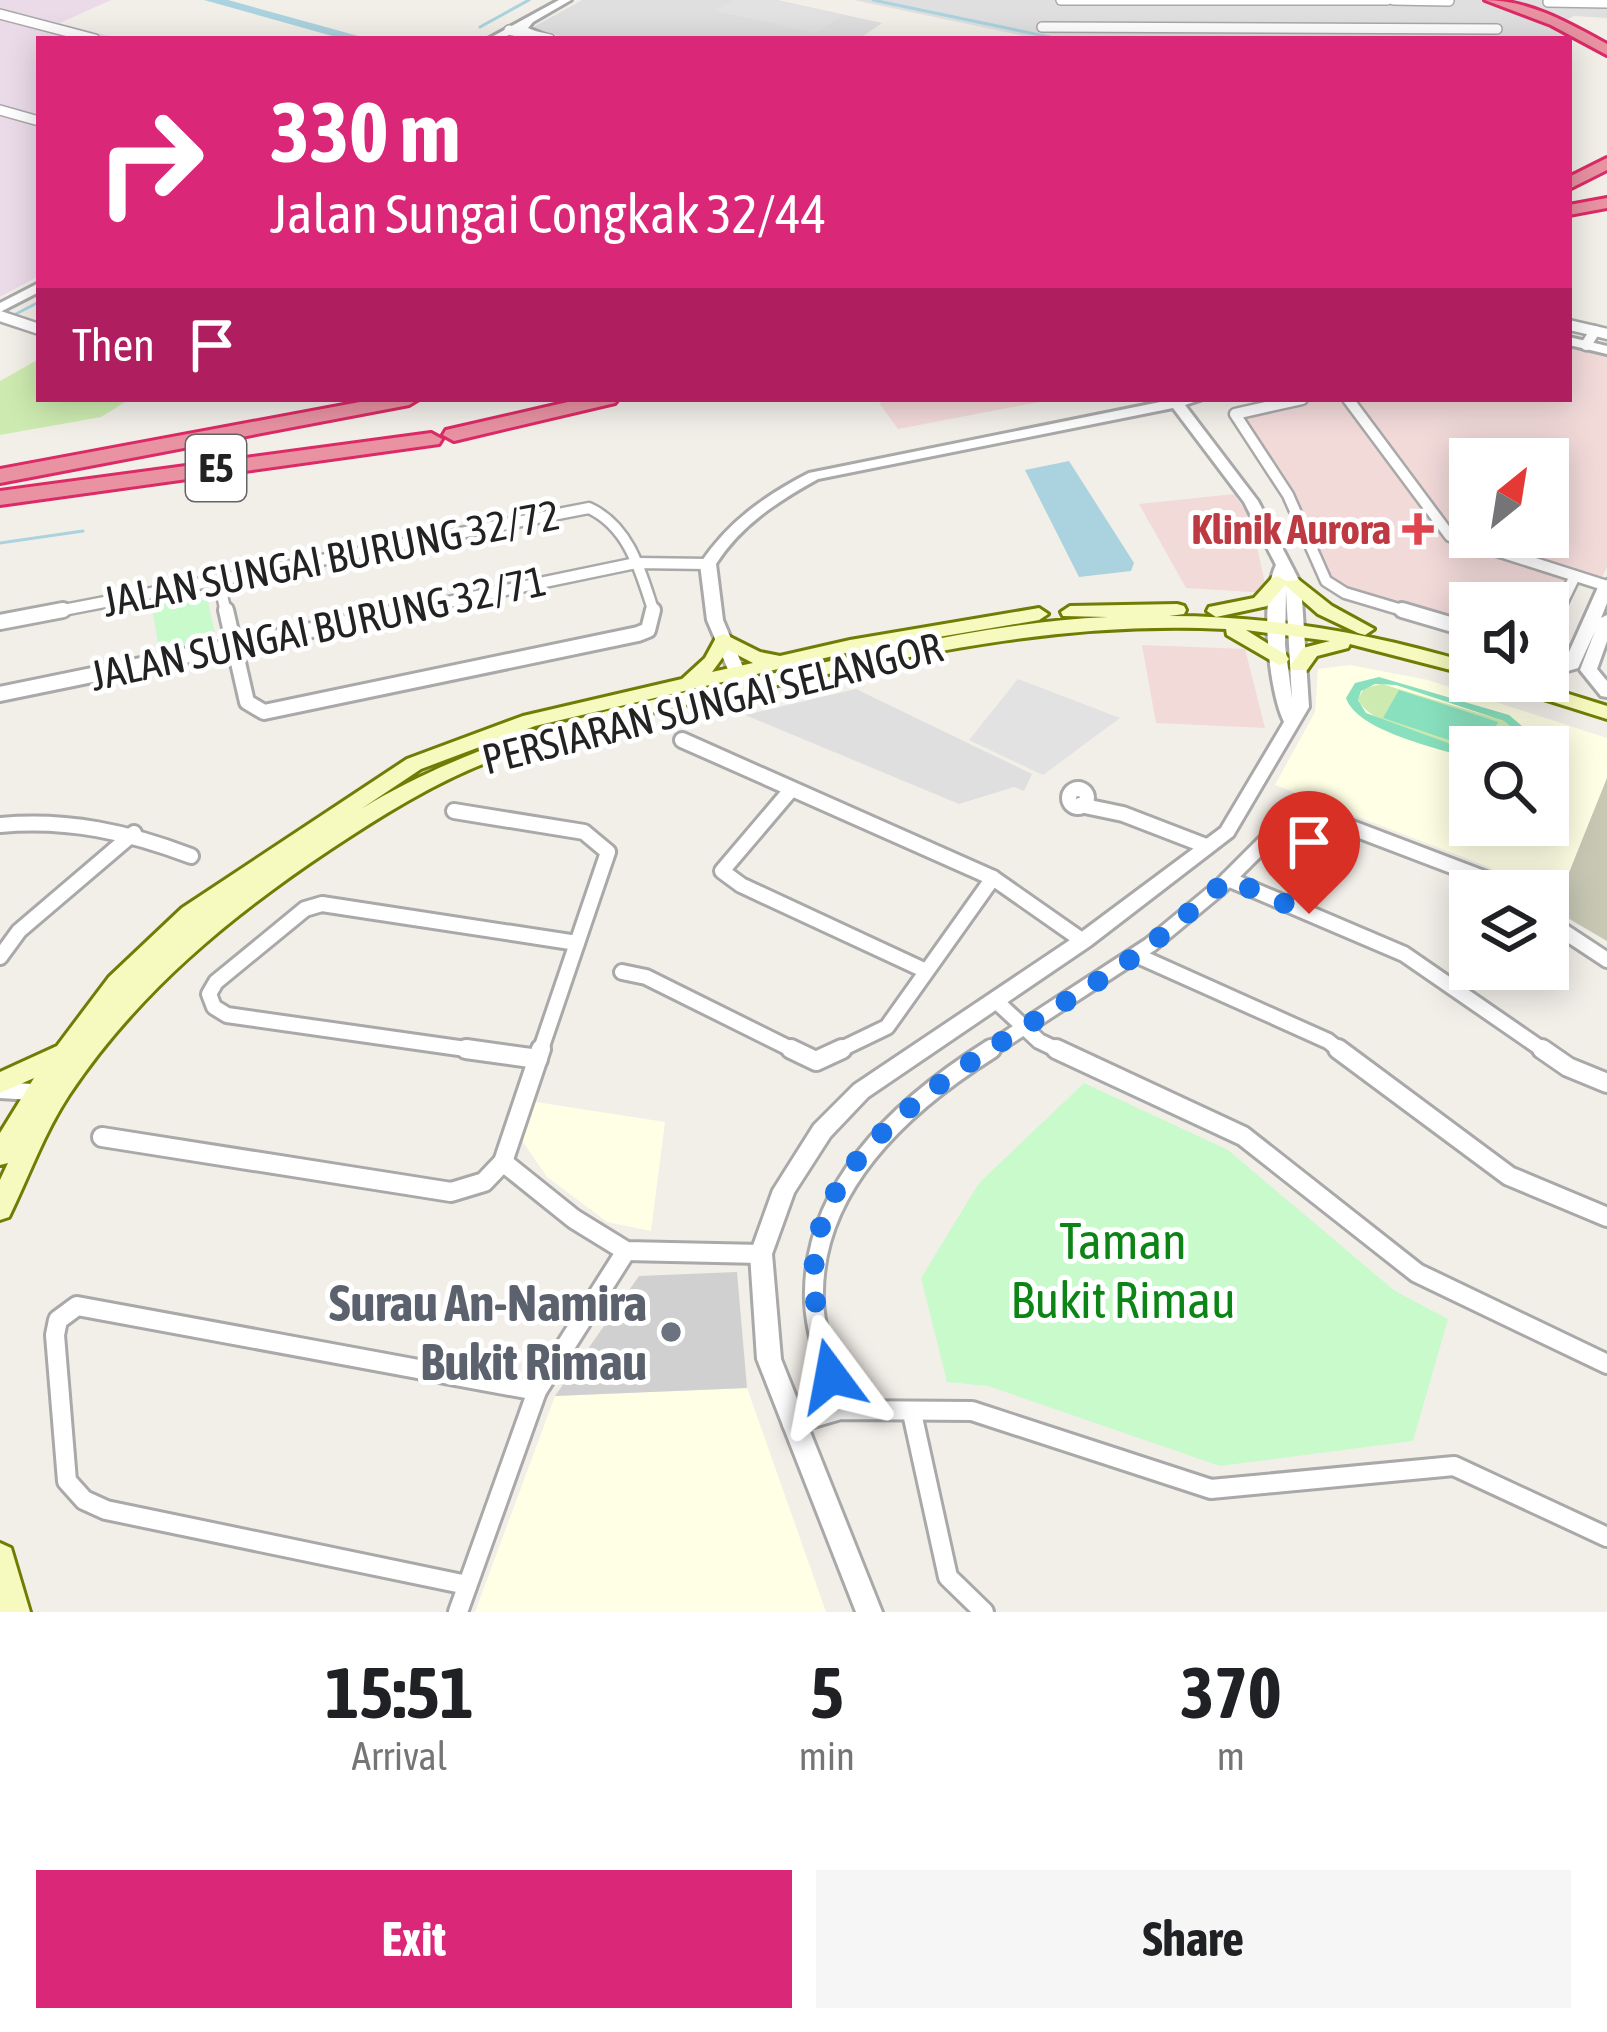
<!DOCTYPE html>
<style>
:root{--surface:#fff;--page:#f6f6f6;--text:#202124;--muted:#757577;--accent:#db2777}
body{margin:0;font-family:"Asap Condensed",sans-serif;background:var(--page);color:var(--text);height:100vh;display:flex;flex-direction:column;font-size:45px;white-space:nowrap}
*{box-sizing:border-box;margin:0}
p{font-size:39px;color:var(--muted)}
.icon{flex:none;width:66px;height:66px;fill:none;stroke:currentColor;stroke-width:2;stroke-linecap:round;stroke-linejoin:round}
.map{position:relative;height:1612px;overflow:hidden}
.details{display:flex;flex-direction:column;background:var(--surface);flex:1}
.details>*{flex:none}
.top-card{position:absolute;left:36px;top:36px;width:1536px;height:366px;border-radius:0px;box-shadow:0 6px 30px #0003;background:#db2777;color:#fff;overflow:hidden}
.needle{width:78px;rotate:30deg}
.buttons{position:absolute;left:1449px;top:438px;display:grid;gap:24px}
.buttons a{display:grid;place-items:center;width:120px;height:120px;border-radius:0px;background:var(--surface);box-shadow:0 6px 30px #0003;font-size:60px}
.pin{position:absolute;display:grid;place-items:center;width:102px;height:102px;color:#fff;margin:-123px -51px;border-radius:50% 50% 50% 0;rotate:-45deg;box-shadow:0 0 12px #0007}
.pin .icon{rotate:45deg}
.me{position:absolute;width:132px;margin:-66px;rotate:347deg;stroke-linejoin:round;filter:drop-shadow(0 0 9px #0008)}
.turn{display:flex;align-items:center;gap:42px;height:252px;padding:0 36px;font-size:54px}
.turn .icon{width:156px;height:156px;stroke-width:2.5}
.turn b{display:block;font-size:84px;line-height:102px}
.then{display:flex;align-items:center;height:114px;padding:0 36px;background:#0003;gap:24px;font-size:45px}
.eta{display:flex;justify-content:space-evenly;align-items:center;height:204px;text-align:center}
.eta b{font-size:72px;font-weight:700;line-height:84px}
.button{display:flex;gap:24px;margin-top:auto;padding:24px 36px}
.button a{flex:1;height:138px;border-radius:0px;background:var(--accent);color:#fff;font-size:48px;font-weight:700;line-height:138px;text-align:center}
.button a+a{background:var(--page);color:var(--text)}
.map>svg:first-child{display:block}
.residential{fill:#e0dfdf}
.commercial{fill:#f2dad9;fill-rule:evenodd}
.industrial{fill:#ebdbe8}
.education{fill:#ffffe5;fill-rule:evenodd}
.religious{fill:#d0d0d0}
.construction{fill:#c7c7b4}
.grass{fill:#cdebb0}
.park{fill:#c8facc}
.pitch{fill:#88e0be}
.parking{fill:#e2e2e2}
.water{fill:#aad3df}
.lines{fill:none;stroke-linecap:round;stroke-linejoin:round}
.stream{stroke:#aad3df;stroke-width:3}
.river{fill:#aad3df;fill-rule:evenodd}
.minor-far3-casing{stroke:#a9a9a9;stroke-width:12}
.minor-far2-casing{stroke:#a9a9a9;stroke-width:15}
.minor-far1-casing{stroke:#a9a9a9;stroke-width:20}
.minor-casing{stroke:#a9a9a9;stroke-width:24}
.tertiary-casing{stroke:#a9a9a9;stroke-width:6}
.secondary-casing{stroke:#707d05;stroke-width:6}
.motorway-casing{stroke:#dc2a67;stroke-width:6}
.minor-far3{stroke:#fff;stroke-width:9}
.minor-far2{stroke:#fff;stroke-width:10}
.minor-far1{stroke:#fff;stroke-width:14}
.minor{stroke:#fff;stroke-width:18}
.tertiary{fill:#fff;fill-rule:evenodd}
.secondary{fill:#f7fabf;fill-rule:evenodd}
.motorway{fill:#e892a2;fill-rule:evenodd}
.route{stroke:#1a73e8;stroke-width:21;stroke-dasharray:0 37.8}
.health-dot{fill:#e0444e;stroke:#fff;stroke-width:4.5}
.worship-dot{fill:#6b7280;stroke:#fff;stroke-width:4.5}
.labels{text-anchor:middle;stroke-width:10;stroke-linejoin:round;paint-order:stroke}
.shield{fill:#fff;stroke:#646464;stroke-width:3}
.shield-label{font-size:39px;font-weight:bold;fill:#222}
.health-label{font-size:42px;font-weight:bold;fill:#be3a42;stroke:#fff;text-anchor:end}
.street-label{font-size:42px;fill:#222;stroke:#fff}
.near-park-label{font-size:51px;fill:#0c8416;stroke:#fff}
.near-worship-label{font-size:51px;font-weight:bold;fill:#5b616d;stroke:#fff;text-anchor:end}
</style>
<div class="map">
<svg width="1607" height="1612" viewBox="0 0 1607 1612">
<rect width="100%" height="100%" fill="#f2efe9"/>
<g class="residential">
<polygon points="582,0 777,0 882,23 859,39 573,39 530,29"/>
<polygon points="854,0 1607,0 1607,18 1574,16 1554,26 1569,39 1038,39"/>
<polygon points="856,689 1032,774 1024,791 1014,787 959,804 745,715"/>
</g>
<g class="commercial">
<path d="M1569,344l38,9v213l-6,14 -30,-8 -23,49v-18h-78v24l-118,-34 -21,-13 -41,-89 -50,-77 72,-15h257zM1470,459h78v78h-78z"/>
<polygon points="898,399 1055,399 898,429 879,403"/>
<polygon points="1234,494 1251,519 1267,593 1186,588 1139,504"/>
<polygon points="1142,645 1245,649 1265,728 1156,723"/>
</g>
<polygon class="industrial" points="0,0 111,0 60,23 120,39 39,39 39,276 0,297"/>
<g class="education">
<path d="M1350,665l78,15 179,58v40l-53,132 -6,-4v-15h-23l-36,-24 -214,-82 40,-73 3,-43zM1470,747h78v78h-78z"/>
<polygon points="523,1100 665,1122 651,1231 607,1222 547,1177 523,1142"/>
<polygon points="747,1388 826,1612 475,1612 555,1396"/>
</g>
<polygon class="religious" points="737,1272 747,1388 555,1396 639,1276"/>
<polygon class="construction" points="1607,778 1607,941 1554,910"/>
<g class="grass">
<polygon points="39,359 39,399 130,399 101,417 0,435 0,381"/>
<path d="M1382,684l122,37 14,12 1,14h-49v4c-28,-10 -101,-25 -112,-52l6,-11z"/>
</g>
<g class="park">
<polygon points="206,592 217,643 160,654 151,603"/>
<polygon points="1084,1083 1228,1150 1395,1291 1448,1319 1413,1441 1220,1466 988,1386 947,1382 921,1278 979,1183"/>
</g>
<g class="pitch">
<path d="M1379,677l130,38 20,17 3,15h-13l-1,-14 -14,-12 -108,-36 -21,-1 -14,7 -3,9 8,13 104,38v8c-33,-12 -112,-27 -124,-61l9,-15z"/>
<polygon points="1399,690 1498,722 1486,747 1470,747 1383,718"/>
</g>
<g class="parking">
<polygon points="733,0 772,0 842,15 815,33 715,11"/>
<polygon points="1018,679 1120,718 1043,775 969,740"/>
</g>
<polygon class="water" points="1069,461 1134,563 1131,571 1079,577 1025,470"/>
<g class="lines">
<g class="stream">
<polyline points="873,0 1059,39"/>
<polyline points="480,27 529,0"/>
<polyline points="12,316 39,302"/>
<polyline points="0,543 83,531"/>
</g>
<polygon class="river" points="204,0 228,0 369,39 343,39"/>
<g class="minor-far3-casing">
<g id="minor-far3">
<polyline points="1061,0 1387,0"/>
<polyline points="1393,0 1449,1"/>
<polyline points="1548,2 1607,3"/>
<polyline points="0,14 95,39"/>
<polyline points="1042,27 1497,29"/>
<polyline points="509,30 550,39"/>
<polyline points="0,110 39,121"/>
</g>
</g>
<g class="minor-far2-casing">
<g id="minor-far2">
<polyline points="0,316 39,329"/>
<polyline points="1569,325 1595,331"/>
<polyline points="1586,345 1595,331 1607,334"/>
<polyline points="1302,399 1235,414 1288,495 1326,581 1345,593 1412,613"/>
<polyline points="1348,399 1450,536 1607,586"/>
<polyline points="219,581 226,613"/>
<path d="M48,613l541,-105c41,19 52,65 65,105"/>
<polyline points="395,613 636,563 708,564"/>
<polyline points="1557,613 1575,576"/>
</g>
</g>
<g class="minor-far1-casing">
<g id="minor-far1">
<polyline points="226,610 247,702 264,712 638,634 648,630 653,610"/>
<polyline points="1402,610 1470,630"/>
<polyline points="0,622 63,610"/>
<polyline points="1548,632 1559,610"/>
<polyline points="0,694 409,610"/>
<polyline points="682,740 993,878 1083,941"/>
<circle cx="1078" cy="798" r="9"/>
<polyline points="790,791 722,871 741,885 924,970"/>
<polyline points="1080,805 1123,814 1206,846"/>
<polyline points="454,811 584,832 608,852 540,1052"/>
<path d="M0,825c68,-6 128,7 191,31"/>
<polyline points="1228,879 1404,954 1546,1052"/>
<polyline points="1548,921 1607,960"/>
<polyline points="1136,955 1328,1041 1342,1052"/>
<polyline points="0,957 19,931 134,833"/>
<polyline points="622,972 646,977 797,1052"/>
<polyline points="997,1002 1039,1041 1062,1052"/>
<polyline points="487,1052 227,1015 214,1007 209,994 216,982 305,909 322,904 577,943"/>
<polyline points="835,1052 887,1027 993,878"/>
<polyline points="986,1052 1150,945 1219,888 1294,813 1318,815 1486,879 1503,891"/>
</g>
</g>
<g class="minor-casing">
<g id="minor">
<polyline points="466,1049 538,1059"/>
<polyline points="791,1049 816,1061 842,1049"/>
<polyline points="1056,1049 1243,1136 1417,1273 1607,1364"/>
<polyline points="1338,1049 1509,1176 1607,1217"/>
<polyline points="1542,1049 1568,1067 1607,1083"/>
<polyline points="102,1137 451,1192 484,1182 503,1162 541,1049"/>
<polyline points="503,1162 574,1219 626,1251 761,1254"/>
<path d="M840,1410c-9,-35 -24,-71 -26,-108 -4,-114 88,-197 177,-253"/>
<polyline points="912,1413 948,1577 984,1612"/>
<polyline points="792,1424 840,1410 972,1411 1211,1489 1454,1466 1607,1537"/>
<polyline points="467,1585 106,1510 84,1500 67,1481 55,1335 58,1320 77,1306 537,1391"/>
<polyline points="458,1612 537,1391 626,1251"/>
</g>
</g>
<g class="tertiary-casing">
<g id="tertiary">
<polygon points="559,0 571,0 533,22 528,28 545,35 545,39 537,39 518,30 501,39 488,39"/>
<polygon points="39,283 39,292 0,312 0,303"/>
<polygon points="1569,337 1607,346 1607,354 1569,345"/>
<path d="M1175,399h28l-18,6 73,96 43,83 8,123 -76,129 -143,110 -222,151 -38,40 -36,56 -22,61 9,105 101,253h-26l-99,-253 -7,-105 23,-64 41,-65 40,-40 222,-149 145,-108 63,-106c-16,-33 -24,-125 -8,-157l-32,-63 -71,-94 -355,71c-40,22 -77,46 -102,85l7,56 28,66 -2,4 -6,1 -8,-5 -28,-66 -7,-56c28,-42 64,-68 109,-91zM1286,591l6,108 -7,-54z"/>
<polygon points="1607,580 1607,603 1601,618 1607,615 1607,641 1597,669 1607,681 1607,697 1601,696 1580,670 1595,631 1578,668 1548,677 1548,666 1565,661 1599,585"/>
<polygon points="0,1082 48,1085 55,1087 58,1093 55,1099 48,1101 0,1098"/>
</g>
</g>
<g class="secondary-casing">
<g id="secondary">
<polygon points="1278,576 1286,581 1299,580 1332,606 1374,629 1365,635 1358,633 1318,614 1285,585 1267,606 1216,617 1207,611 1209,607 1254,598 1272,578"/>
<path d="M1177,604l7,2 2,4 -2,4 -15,2c103,0 203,17 301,47v12l-120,-31 -2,4 -31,8 -10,14h-14l-3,-4 13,-18 27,-7 -84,-11 40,25 3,4 -3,4 -7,2 -52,-30 -1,-6c-154,-8 -291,21 -439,54 -97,21 -196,40 -289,75 -60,22 -114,56 -167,91 -102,68 -193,143 -262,246 -25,38 -40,81 -60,122l-9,3v-40l8,-17 -8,2v-32l34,-55 -34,15v-21l57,-26 52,-69 73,-69 225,-149 116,-43 159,-37 23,-21 12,-22 7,-2 36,18 20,4 70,-16 189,-32 9,6 -9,6 -189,32 -315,74 -114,43 -60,40c129,-79 277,-106 423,-138 108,-23 214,-49 324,-54l-45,-1 -2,-4 9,-6zM728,650l25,13 -41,9z"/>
<polygon points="1496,681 1527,681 1607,706 1607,719 1499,685"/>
<polygon points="0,1543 11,1548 30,1612 0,1612"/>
</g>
</g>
<g class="motorway-casing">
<g id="motorway">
<path d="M1485,0c44,0 84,23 122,44v11l-56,-30z"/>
<polygon points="1607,158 1607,170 1569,189 1569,177"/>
<polygon points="1607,198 1607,208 1569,215 1569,205"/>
<polygon points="376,399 419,399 409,405 0,483 0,469"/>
<polygon points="581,399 618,399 615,403 454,441 443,435 446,430"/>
<polygon points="431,433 442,439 439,444 0,505 0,491"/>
</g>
</g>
<use href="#minor-far3" class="minor-far3"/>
<use href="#minor-far2" class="minor-far2"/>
<use href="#minor-far1" class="minor-far1"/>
<use href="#minor" class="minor"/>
<use href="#tertiary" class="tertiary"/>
<use href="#secondary" class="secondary"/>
<use href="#motorway" class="motorway"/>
</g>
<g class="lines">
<path class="route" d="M831,1376c-11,-44 -23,-89 -14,-135 26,-129 222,-214 319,-286 32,-23 62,-51 92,-76l81,35"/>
</g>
<path class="health-dot" d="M1412 511h12v12h12v12h-12v12h-12v-12h-12v-12h12z"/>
<circle class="worship-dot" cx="671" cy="1332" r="12"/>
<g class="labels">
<rect class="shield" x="186" y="435" width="60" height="66" rx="9"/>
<g class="shield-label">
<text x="216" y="482">E5</text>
</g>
<g class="health-label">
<text x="1391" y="544">Klinik Aurora</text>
</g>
<g class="street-label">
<text transform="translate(331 558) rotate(-11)" y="15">JALAN SUNGAI BURUNG 32/72</text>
<text transform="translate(318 628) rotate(-12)" y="15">JALAN SUNGAI BURUNG 32/71</text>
<text transform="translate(712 703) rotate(-14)" y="15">PERSIARAN SUNGAI SELANGOR</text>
</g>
<g class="near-park-label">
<text x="1123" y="1259">Taman<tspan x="1123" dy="59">Bukit Rimau</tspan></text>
</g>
<g class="near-worship-label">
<text x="647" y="1321">Surau An-Namira<tspan x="647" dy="59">Bukit Rimau</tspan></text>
</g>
</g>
</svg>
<div class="buttons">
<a><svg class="needle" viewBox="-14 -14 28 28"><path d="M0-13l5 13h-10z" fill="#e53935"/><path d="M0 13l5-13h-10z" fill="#757577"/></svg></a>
<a><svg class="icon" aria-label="sound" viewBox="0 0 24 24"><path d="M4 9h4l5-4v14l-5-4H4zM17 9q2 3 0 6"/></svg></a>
<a><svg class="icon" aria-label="search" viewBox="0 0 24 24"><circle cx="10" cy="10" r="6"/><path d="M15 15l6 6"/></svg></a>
<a><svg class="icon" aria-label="layers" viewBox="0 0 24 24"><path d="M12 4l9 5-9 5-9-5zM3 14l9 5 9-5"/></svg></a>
</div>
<div class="pin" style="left:1309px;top:914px;background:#d93025"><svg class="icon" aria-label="arrive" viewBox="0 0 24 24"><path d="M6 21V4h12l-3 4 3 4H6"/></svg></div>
<svg class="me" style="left:831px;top:1376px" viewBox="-20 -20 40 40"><path d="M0-17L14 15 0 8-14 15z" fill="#1a73e8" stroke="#fff" stroke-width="4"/></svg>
<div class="top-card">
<div class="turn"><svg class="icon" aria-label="right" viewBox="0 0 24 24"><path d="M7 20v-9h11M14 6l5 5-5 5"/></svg><div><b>330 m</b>Jalan Sungai Congkak 32/44</div></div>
<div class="then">Then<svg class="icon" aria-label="arrive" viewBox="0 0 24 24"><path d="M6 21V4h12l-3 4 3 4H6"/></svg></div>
</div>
</div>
<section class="details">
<div class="eta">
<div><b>15:51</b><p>Arrival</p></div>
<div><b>5</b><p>min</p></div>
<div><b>370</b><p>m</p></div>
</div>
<div class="button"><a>Exit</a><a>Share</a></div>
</section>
